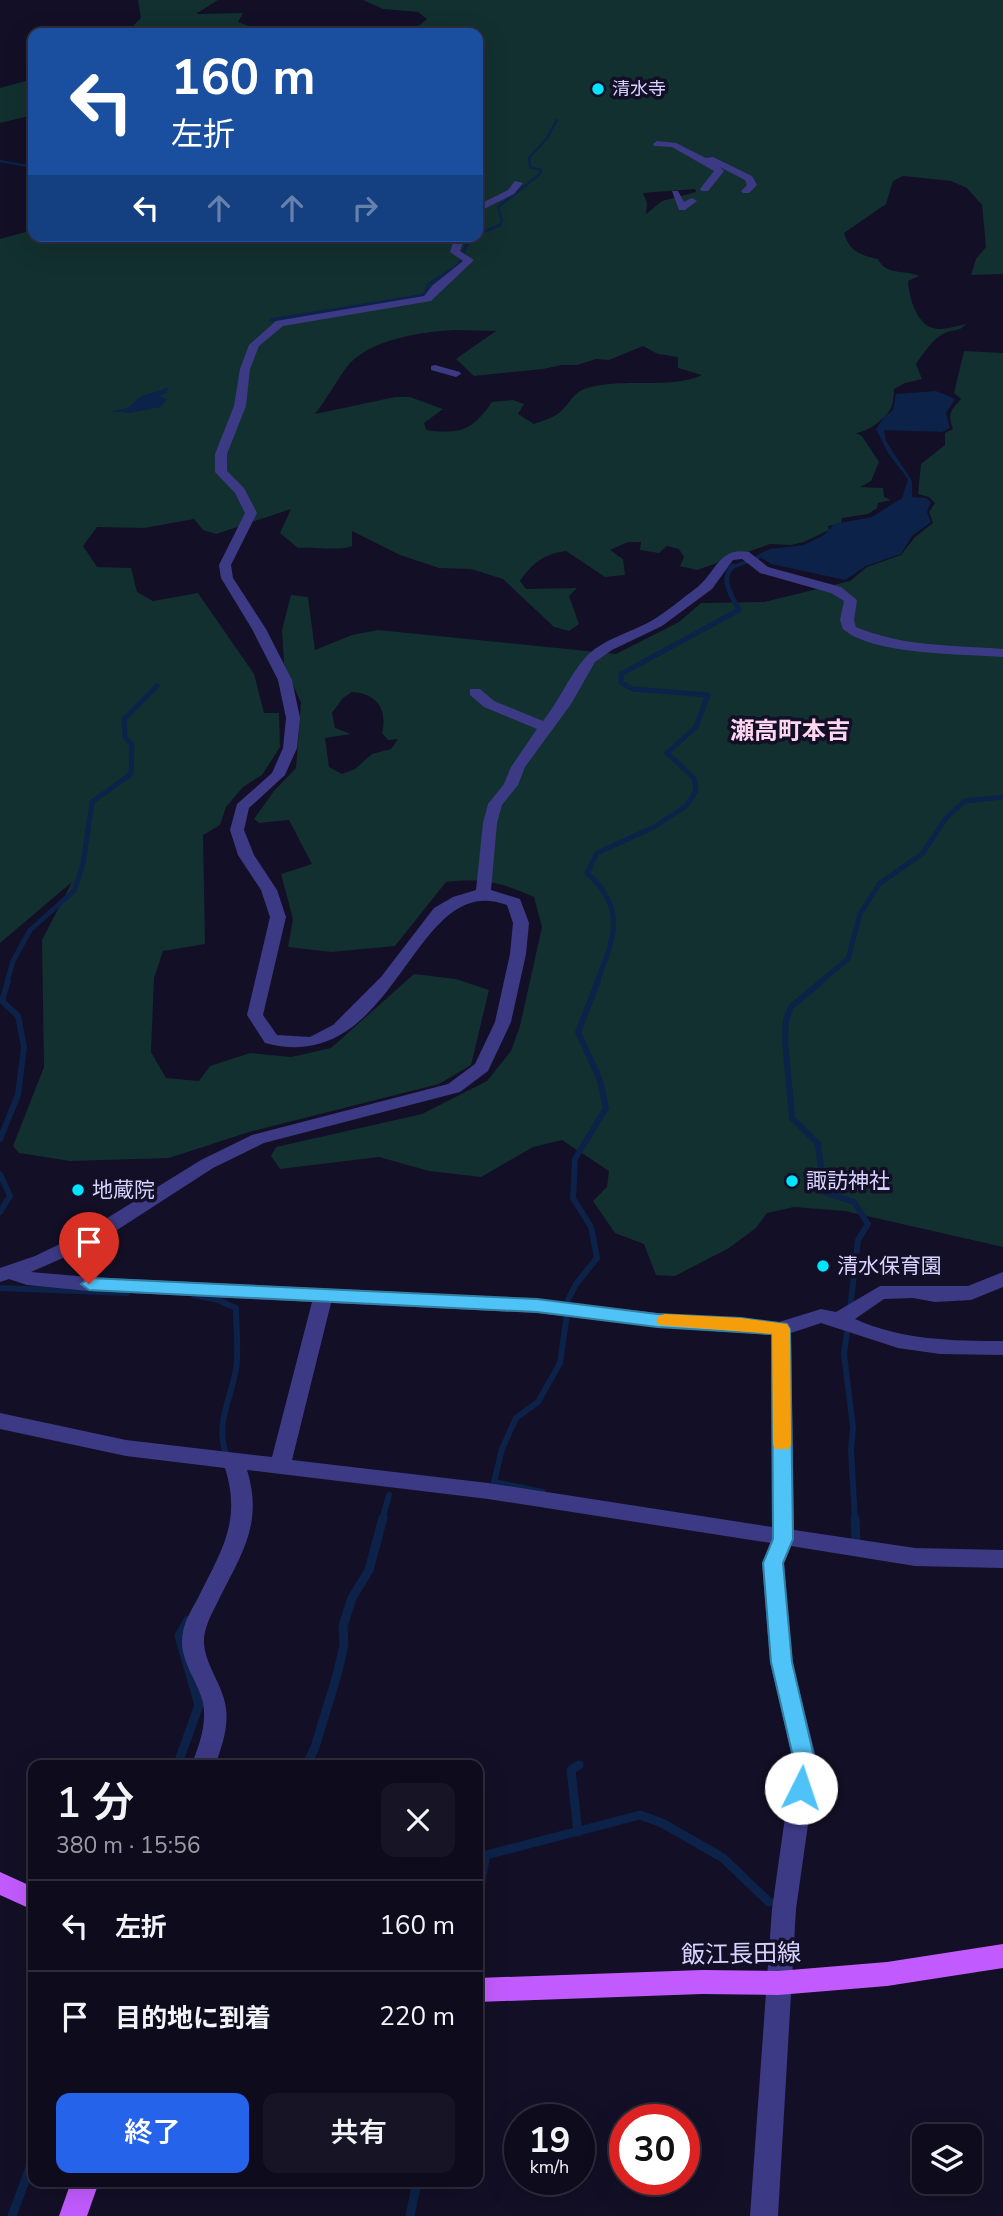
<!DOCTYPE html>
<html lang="ja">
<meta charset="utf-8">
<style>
:root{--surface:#0e0b1c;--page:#171425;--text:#f1f3f6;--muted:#9b9ba3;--line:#2e2b3b;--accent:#2563eb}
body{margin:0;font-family:"Nunito Sans","Noto Sans JP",sans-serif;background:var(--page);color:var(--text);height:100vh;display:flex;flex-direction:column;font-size:26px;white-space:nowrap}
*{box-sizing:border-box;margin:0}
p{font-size:23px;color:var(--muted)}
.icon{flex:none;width:38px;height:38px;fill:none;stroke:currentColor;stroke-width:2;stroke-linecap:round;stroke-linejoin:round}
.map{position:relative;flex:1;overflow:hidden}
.side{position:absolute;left:28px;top:1760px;width:455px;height:427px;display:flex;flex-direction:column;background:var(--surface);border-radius:14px;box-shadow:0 7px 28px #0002,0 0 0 2px var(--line)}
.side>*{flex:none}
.top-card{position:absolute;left:28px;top:28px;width:455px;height:214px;border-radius:14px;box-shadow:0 7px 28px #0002,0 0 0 2px var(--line);background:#1a4fa0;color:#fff;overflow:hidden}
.buttons{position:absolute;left:912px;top:2124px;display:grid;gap:14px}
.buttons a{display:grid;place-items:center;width:70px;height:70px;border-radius:14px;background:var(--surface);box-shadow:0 7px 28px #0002,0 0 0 2px var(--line);font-size:35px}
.speed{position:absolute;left:504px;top:2104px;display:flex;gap:14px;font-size:35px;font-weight:700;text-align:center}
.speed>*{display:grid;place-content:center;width:91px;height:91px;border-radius:50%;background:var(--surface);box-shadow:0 7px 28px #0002,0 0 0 2px var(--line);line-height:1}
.speed small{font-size:18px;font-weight:400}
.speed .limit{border:10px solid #d22;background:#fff;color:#111}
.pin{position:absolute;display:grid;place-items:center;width:60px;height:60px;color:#fff;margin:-72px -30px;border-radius:50% 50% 50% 0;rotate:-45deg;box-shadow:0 0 7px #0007}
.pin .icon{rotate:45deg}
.me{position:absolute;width:77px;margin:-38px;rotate:4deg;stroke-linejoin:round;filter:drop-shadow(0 0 5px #0008)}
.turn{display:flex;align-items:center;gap:24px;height:147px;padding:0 28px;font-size:32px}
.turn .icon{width:91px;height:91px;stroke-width:2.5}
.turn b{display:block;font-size:49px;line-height:60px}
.lanes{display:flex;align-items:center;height:66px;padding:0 28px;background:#0003;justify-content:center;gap:35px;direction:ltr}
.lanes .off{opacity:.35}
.round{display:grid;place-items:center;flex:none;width:74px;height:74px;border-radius:14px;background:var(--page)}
.head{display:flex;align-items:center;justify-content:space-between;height:119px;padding:0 28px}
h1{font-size:42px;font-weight:600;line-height:52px}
.cta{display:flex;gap:14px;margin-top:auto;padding:14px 28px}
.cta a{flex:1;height:80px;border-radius:14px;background:var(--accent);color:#fff;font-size:28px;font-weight:600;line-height:80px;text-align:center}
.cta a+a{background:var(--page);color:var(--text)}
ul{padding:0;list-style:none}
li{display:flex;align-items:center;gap:21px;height:91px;padding:0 28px;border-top:2px solid var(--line)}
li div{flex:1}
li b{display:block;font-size:26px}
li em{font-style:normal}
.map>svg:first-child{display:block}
.green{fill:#12302f;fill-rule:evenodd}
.water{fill:#0c2248}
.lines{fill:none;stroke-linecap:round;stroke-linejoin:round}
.stream-far4{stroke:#0c2248;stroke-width:2.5}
.stream-far3{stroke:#0c2248;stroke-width:3.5}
.stream-far2{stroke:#0c2248;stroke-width:5}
.stream-far1{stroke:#0c2248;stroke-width:6}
.stream{stroke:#0c2248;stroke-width:9}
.minor{fill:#3d3a85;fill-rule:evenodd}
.major{fill:#c25bff;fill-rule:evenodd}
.route{fill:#4fc3f7;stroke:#337fa1;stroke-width:2}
.slow{fill:#f59e0b}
.poi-dot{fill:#00e5ff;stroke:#130f26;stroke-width:2.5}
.labels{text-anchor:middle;stroke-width:7;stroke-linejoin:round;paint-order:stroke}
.far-poi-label{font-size:18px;fill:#d9d4ff;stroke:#130f26;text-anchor:start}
.poi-label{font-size:21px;fill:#d9d4ff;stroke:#130f26;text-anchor:start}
.quarter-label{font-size:24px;font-weight:bold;fill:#ffd6f0;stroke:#130f26}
.near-street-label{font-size:24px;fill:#d9d4ff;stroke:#130f26}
</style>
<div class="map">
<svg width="1003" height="2216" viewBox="0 0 1003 2216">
<rect width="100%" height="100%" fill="#130f26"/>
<g class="green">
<polygon points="138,0 218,0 196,14 243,13 238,22 251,27 234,32 139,33 130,29 141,18"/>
<path d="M363,0h640v274l-32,1 5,-16 10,-12 -4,-42 -15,-17 -16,-7 -48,-5 -10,5 -7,23 -42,29c6,19 16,22 34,26 8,17 25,10 41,17l-11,5c1,15 8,43 25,47 10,3 23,-2 33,-4 -6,8 -13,5 -21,9 -13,6 -21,20 -29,31l6,15 -17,4 -11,6c0,5 -1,12 -2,17 -4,11 -24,26 -36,27l6,3 17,26 -8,19 -11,6 23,1 1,9 7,3 -13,3 -1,5 -9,6 -26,4 -1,5 -13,3 1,4 -25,12 -13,3 -21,-1 -73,26 -17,-4 4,-9 -5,-8 -12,-3 -8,7 -19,-3 1,-8h-13l-18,8 13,9 2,16 -20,2 -39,-26c-22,3 -34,12 -46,30l6,8 51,-1 -8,8 10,28 -10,7 -15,-4 -51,-48 -32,-10 -32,-1 -39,-13 -48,-24v15c-11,5 -39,1 -54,2l-18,-15 11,-24 -75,25 -13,-4 -9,-11 -50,9 -47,-1 -14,19 14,21 34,1 6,24 16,9 45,-8 56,81 10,39h15l1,34 -18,28 -19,12 -17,20 -6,18 -17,10 2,109 -42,7 -9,27 -3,74 15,26 33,3 11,-15 40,-13 41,4 40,-9 83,-74 42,5 33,11 -18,75 -32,19 -190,48 -80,26 -99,3 -51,-8 -6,-7 31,-79 -2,-127 30,-58 -72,61v-704l33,-9v6h445v-203h-78l-2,-1 22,-7 7,-6 -9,-7 -35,-3zM695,189l1,3 -34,9 -16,13 1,-11 -4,-10zM454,330l42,1 -40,28 18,17 69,-7 19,-4h15l19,-6 13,1 34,-14 15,8 20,3v11l24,7c-33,15 -78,2 -115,13 -14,4 -18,17 -28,25 -7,5 -17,8 -25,11l-16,-10 6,-10 -11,-4 -21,2c-19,28 -32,33 -66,28l-2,-7 19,-14 -33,-12h-15l-80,17c12,-15 20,-31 31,-46 22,-29 75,-36 108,-38z"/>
<polygon points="33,79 33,115 0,123 0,88"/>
<path d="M964,351l39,2v894l-158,-36 -51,-4 -27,6 -11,15 -27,20 -54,28 -19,-1 -12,-31 -29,-11 -22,-32 14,-14 2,-16 -47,-31 -29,7 -52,30 -52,-6 -50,-14 -99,12 -9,-13 5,-9 146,-33 65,-33 24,-30 9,-25 22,-99 -8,-30c-34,-15 -51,-19 -88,-15l-51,64 -64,6 -43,-5 5,-28 -12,-45 31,-10 -23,-44 -30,3 -5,-4 20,-28 22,-23 5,-65 -17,-39 -2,-34 9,-35 17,2 7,53 37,-15 26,-5 238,24 63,-32 22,-19 63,-1 86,-21 17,-14 34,-12 14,-18 18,-14 -4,-11 6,-9 -6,-6 -11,-3 3,-30 24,-19v-12l8,-4c-6,-15 -2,-19 8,-30l-7,-6zM352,692c24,1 36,17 30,41l6,7 10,-1 -7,10 -19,5 -17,15 -13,5 -13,-7 -4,-29 26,-4 -16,-6 -3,-15 11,-15z"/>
</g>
<g class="water">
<polygon points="169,387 166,393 160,396 167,399 161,407 129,413 111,411 128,408 140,397"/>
<polygon points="936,391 955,399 946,413 950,428 942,432 884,430 886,441 912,481 912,497 926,498 931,502 927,512 931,522 912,536 901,554 866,566 845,580 771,564 757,555 770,549 804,545 824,535 834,524 872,517 902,498 908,479 888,453 876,429 884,417 893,410 896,394"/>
</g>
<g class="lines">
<g class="stream-far4">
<polyline points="0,161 33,167"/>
<polyline points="478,234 500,225 502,220 498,207 540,174 541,170 530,167 529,158 547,138 557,120"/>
<polyline points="465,248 473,236"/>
</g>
<g class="stream-far3">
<polyline points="271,320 421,296 426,293 428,285 459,265 466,246"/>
<polyline points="730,568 759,557"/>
</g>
<g class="stream-far2">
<polyline points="7,982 13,961 30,930 74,891 83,864 92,802 131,774 132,745 125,737 124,719 157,686"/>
<path d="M597,982c17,-43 30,-74 -10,-109l10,-20 57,-26 32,-21 10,-15 -2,-13 -27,-25 29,-26 12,-32 -75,-6 -12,-6v-9l118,-64c-7,-14 -20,-31 -6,-44"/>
<polyline points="820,982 848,959 860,914 879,884 922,854 946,818 965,801 1003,797"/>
</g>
<g class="stream-far1">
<polyline points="822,981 791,1007 786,1020 785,1040 792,1118 818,1144 824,1192 854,1202 868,1224 858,1240 850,1309"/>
<polyline points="0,1139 18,1095 24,1047 18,1016 2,1001 8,981"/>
<polyline points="0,1174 10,1196 0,1212"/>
<polyline points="0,1288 127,1293"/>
<path d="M194,1295l24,5 18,8c0,20 3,42 0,61 -5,30 -22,57 -9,87"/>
<polyline points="568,1300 576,1284 597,1258 591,1227 573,1198 575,1159 606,1108 600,1080 578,1032 598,981"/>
<polyline points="848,1324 844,1354 853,1427 851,1450 855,1520"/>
<polyline points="543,1492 494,1482 502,1449 516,1418 538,1402 560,1363 567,1314"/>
<polyline points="382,1520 389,1495"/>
</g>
<g class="stream">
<polyline points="855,1518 856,1542"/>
<polyline points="177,1766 199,1705 179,1636 188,1620"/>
<polyline points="306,1766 315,1747 337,1675 344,1645 343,1626 352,1598 369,1570 383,1518"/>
<polyline points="578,1832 571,1770 579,1765"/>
<polyline points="478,1897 486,1855 640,1815 662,1823 723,1858 769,1902"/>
<polyline points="12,2216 33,2159"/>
<polyline points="410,2216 417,2182"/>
</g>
<g class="minor">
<polygon points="657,141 676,143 706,158 713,157 752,176 757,185 749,193 743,193 741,191 747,185 745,180 720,167 724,171 708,191 702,191 700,189 714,171 672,147 654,146 653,144"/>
<polygon points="515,181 523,183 514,194 478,212 478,205 508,190"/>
<polygon points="672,191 678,191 684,202 692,198 697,201 685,210 679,210"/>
<path d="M455,236h10l-5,15 14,9 -43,41 -148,25 -24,20 -9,23 -4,37 -19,48v17l17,17 13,25 -26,52 2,13 33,51 26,51 8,38 -3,30 -12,27 -36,33 -5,22 10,25 23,35 9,27 -23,98 14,20 33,2 23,-12 48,-48 53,-69 19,-11 23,-7 7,-67 5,-19 16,-20 7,-17 26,-38 -53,-22 -14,-12v-6h10l14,12 49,20c16,-20 26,-45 42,-63 17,-19 45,-25 66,-37 16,-9 30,-22 44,-32 21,-15 23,-43 54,-37l19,15 73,20 16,13 -3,20 2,7c47,20 97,18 147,22v8c-39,-3 -131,-2 -160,-28l-3,-9 4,-19 -13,-8 -71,-20 -18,-14 -9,1 -21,29 -50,37 -50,24 -17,12 -24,42 -46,63 -7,18 -16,20 -5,18 -6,67 29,9 9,24 -3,31 -15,68 -23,49 -28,21 -196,51 -51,25 -116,75 -66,29 58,5 448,22 120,14 122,9 42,-13 15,3 44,-26h88l35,-14v15l-32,13 -36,2 -22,-4 -29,1 -29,20c46,21 98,22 148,22v14l-63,-1 -42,-6 -77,-25 -30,10 3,197 121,18 88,2v18l-88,-2 -124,-20 -7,17 8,99 25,99 -21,148 -18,307h-28l22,-307 21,-148 -23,-99 -8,-99 9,-20 -283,-44 -241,-29c16,52 -4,82 -27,127 -5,11 -12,22 -15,35 -6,25 15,47 20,71 5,21 -3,43 -10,63h-24c8,-20 16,-41 12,-63 -5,-23 -26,-45 -20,-71 2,-12 9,-23 15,-34 23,-47 44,-76 27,-130l-99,-12 -126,-27v-16l126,27 146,17 40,-155 -223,-11 -62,-6 -18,-6 -9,3v-14l35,-12 48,-23 118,-73 51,-25 196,-51 27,-20 20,-42 15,-68 3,-31 -6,-18c-96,-37 -108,174 -242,138l-18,-28 23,-98 -9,-27 -23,-35 -8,-25 7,-26 35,-31 11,-25 3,-30 -8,-38 -26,-51 -31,-51 -2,-13 26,-52 -10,-20 -20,-21v-18l19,-48 6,-37 9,-24 27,-24 148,-25 9,-11 30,-24 -13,-9zM331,1303l206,10 120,14 114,8 1,192 -284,-44 -196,-23z"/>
<polygon points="435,365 460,372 461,374 456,377 431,370 431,366"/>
</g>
<g class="major">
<polygon points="0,1872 33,1887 33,1910 0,1895"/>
<polygon points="1003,1944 1003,1968 887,1986 778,1995 702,1994 478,2002 478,1978 702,1970 778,1971 887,1962"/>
<polygon points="71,2182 99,2182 87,2216 59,2216"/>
</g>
</g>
<polygon class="route" points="89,1278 537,1299 657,1314 741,1318 787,1324 790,1329 793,1539 783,1563 792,1662 815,1761 808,1795 801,1798 793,1795 790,1788 794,1761 771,1662 763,1563 773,1539 772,1334 657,1327 537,1312 89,1290 81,1284"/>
<polygon class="slow" points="665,1314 741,1318 787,1324 790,1329 791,1444 789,1449 775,1449 773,1444 772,1334 659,1325 656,1321 659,1316"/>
<g class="poi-dot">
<circle cx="598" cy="89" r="7"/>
<circle cx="792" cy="1181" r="7"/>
<circle cx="78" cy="1190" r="7"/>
<circle cx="823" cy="1266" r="7"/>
</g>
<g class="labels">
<g class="far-poi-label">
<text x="612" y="95">清水寺</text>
</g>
<g class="poi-label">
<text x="806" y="1188">諏訪神社</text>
<text x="92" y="1197">地蔵院</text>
<text x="837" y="1273">清水保育園</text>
</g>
<g class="quarter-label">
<text x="790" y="739">瀬高町本吉</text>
</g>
<g class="near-street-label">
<text transform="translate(741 1954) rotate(-1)" y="8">飯江長田線</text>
</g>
</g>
</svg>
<div class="buttons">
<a><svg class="icon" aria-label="layers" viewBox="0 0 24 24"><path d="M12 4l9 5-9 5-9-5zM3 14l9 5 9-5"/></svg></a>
</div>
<div class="speed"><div>19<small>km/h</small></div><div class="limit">30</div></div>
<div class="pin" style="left:89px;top:1284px;background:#d93025"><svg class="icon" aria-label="arrive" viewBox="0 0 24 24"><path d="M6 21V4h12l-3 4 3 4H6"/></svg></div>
<svg class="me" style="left:801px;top:1788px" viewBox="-20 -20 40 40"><circle r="19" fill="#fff"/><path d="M0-13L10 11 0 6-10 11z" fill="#4fc3f7"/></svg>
<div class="top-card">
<div class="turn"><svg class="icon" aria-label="left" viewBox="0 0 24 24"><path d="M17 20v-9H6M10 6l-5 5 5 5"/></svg><div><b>160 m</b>左折</div></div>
<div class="lanes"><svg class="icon" aria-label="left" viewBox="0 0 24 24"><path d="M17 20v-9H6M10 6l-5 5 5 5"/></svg><svg class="icon off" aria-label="ahead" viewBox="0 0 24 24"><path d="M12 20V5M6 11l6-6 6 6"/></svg><svg class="icon off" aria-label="ahead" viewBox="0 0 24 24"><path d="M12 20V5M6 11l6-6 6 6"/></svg><svg class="icon off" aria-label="right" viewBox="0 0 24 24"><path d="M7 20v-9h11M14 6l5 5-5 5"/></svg></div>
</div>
<section class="side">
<div class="head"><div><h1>1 分</h1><p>380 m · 15:56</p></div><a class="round"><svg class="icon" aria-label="close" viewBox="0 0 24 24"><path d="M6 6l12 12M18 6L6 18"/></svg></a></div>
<ul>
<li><svg class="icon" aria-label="left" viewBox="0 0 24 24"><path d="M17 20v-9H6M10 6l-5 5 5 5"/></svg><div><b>左折</b></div><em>160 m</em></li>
<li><svg class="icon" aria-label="arrive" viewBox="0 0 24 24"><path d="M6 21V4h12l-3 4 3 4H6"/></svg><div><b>目的地に到着</b></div><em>220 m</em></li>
</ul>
<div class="cta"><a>終了</a><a>共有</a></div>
</section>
</div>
